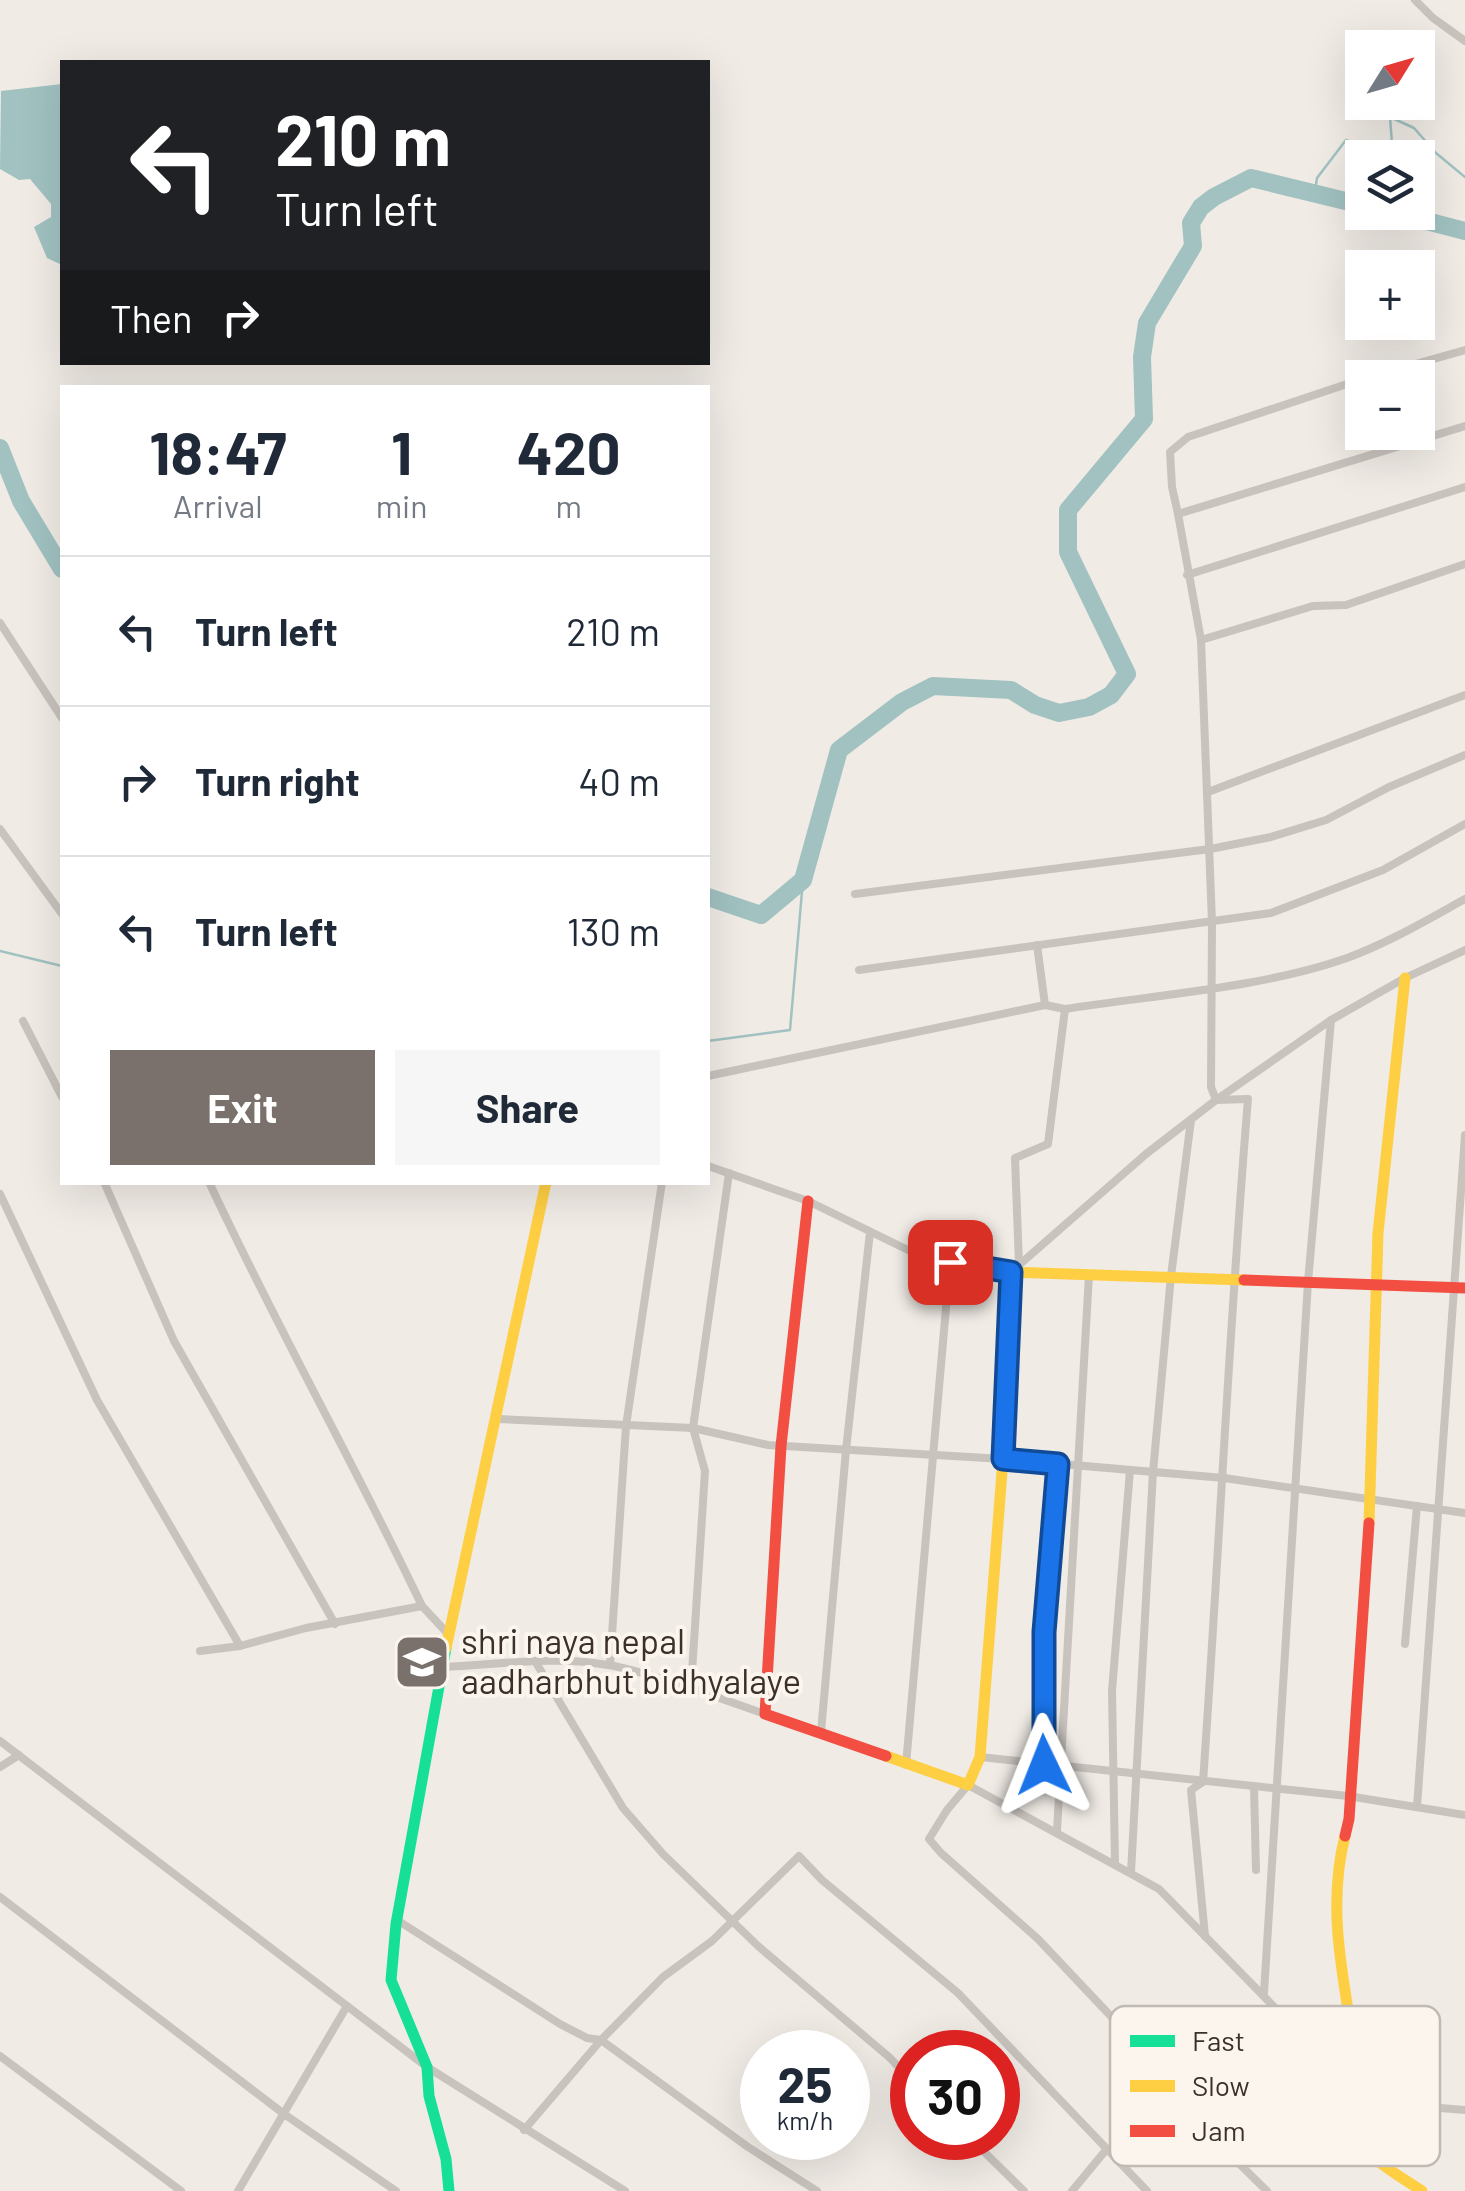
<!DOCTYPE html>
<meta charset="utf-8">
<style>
:root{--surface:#fff;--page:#f6f6f7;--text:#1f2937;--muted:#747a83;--line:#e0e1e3;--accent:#7a716c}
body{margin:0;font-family:Barlow,sans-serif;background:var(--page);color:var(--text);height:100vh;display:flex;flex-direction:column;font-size:38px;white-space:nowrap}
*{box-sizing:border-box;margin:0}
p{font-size:32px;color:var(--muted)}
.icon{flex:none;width:55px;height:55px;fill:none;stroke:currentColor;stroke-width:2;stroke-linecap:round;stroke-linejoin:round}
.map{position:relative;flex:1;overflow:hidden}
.side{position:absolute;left:60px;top:385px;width:650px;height:800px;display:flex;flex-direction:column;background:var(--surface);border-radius:0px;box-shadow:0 10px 40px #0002}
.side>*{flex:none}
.hud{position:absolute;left:60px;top:60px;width:650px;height:305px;border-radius:0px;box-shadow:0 10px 40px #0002;background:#202124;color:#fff;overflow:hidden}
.needle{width:65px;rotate:53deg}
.fabs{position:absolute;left:1345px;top:30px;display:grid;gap:20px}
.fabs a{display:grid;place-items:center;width:90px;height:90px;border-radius:0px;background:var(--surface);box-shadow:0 10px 40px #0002;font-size:50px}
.speed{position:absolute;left:740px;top:2030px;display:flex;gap:20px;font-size:50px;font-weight:700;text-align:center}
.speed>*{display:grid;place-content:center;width:130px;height:130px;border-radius:50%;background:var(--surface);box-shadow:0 10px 40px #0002;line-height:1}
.speed small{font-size:25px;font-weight:400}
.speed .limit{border:15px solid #d22;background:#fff;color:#111}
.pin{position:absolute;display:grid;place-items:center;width:85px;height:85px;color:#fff;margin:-42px;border-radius:20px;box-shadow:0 5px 15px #0006}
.me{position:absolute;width:110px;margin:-55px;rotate:358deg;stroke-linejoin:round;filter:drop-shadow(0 0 8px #0008)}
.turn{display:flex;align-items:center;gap:35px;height:210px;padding:0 50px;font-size:45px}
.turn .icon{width:130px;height:130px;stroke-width:2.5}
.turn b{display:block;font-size:70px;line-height:85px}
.then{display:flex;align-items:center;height:95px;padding:0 50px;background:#0003;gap:20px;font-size:38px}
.eta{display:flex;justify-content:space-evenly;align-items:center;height:170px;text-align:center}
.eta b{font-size:60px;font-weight:700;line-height:70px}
.primary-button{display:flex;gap:20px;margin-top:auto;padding:20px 50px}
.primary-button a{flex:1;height:115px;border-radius:0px;background:var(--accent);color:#fff;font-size:40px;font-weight:700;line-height:115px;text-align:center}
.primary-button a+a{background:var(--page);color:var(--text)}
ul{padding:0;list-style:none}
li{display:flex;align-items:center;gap:30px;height:150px;padding:0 50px;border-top:2px solid var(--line)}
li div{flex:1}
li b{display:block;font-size:38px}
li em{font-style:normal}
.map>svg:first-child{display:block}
.water{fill:#a1c2c1}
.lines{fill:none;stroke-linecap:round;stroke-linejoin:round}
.stream{stroke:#a1c2c1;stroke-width:2.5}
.river{stroke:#a1c2c1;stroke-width:18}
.street{stroke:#c9c3be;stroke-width:8}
.fast{stroke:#16e098;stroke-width:11}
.slow{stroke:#ffcf43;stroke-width:11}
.jam{stroke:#f24e42;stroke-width:11}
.route-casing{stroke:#114b97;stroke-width:25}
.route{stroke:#1a73e8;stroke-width:18}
.labels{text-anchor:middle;stroke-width:8;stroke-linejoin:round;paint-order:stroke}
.poi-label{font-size:35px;fill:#3b302b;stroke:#fbf5ee;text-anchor:start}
.key{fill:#fbf5ee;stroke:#c1bab4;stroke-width:2.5}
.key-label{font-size:28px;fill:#3b302b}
</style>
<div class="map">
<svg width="1465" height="2191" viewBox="0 0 1465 2191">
<rect width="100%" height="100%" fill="#f0ebe5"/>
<polygon class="water" points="62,84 62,265 47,258 34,227 51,217 51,204 30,179 19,180 0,169 1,91"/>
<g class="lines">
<g class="stream">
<polyline points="1315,191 1317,178 1346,140 1380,156 1392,144 1390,117 1414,128 1436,153 1465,177"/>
<polyline points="0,951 62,966"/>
<polyline points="708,1041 790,1030 803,880"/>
</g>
<g class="river">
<polyline points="1392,212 1465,231"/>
<polyline points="0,448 21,501 62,569"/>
<polyline points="708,897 761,915 803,880 839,750 902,702 933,686 1011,690 1035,705 1059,713 1089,707 1111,695 1127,674 1068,552 1068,510 1144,419 1142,357 1147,323 1193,246 1191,223 1201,207 1214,197 1251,178 1362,205"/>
</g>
<g class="street">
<polyline points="1415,0 1433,18 1465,41"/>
<polyline points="1366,378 1465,350"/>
<polyline points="1178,514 1172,487 1170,452 1188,437 1362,379"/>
<polyline points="1187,575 1465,487"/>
<polyline points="0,623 62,718"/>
<polyline points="1201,640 1313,606 1346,605 1465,564"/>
<polyline points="1208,792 1465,695"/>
<polyline points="0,829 62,914"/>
<polyline points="855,894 1210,849 1271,837 1326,820 1389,787 1465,755"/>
<polyline points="1037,945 1045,1005"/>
<polyline points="859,970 1271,913 1383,870 1465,824"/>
<polyline points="23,1021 62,1097"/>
<path d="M708,1076l337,-71 20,4c90,-14 197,-21 282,-51 41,-15 80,-38 118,-59"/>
<polyline points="1216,1100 1211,1087 1212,922 1201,640 1178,514 1465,426"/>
<polyline points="708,1166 808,1201 910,1251 1011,1272 1146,1154 1216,1100 1331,1020 1405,978 1465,950"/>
<polyline points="729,1173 693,1428 705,1471 691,1688 765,1714"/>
<polyline points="104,1182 174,1341 335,1624"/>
<path d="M209,1182c67,144 145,281 213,424l28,30"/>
<polyline points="0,1194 97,1400 240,1646"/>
<polyline points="1019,1265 1015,1158 1048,1144 1065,1009"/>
<polyline points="497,1419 693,1428 768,1445 1003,1459 1224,1478 1465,1513"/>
<polyline points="1405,1644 1417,1506"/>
<polyline points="200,1651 240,1646 306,1628 422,1606"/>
<polyline points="535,1661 623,1808 663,1854 758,1946 889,2057 912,2081"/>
<polyline points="610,1665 626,1426 662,1182"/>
<path d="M443,1667c54,-2 111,-12 165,-2 27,4 55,15 83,23"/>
<polyline points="821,1732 846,1450 870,1232"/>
<polyline points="0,1741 427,2067 625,2191"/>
<polyline points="980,1757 1348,1796 1465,1815"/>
<polyline points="906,1765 950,1262"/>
<path d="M1043,1765c-2,-101 5,-201 15,-301"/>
<polyline points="0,1767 19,1755"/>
<polyline points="1254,1787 1256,1870"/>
<polyline points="1417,1807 1465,1135"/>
<polyline points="1057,1831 1089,1275"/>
<polyline points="1115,1863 1112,1691 1130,1470"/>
<polyline points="1131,1872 1153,1472 1171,1276 1191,1120"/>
<polyline points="0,1897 284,2114 396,2191"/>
<polyline points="397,1920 560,2024 587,2038 601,2040 748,2147 817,2191"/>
<path d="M1205,1936l-14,-146 12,-8c16,-227 26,-456 45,-683l-32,1"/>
<polyline points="1264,1993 1308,1282 1331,1020"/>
<polyline points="0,2056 181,2191"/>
<polyline points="524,2130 601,2040 663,1977 712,1941 799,1856 822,1880 958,1993 1147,2191"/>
<polyline points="970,2138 1024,2191"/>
<polyline points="238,2191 347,2006"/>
<polyline points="1072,2191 1106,2150"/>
<polyline points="1267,2191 1206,2131 1138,2045 1038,1939 941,1853 929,1839 947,1810 968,1785 1159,1889 1367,2102 1465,2110"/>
</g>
<polyline class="fast" points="446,1648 396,1924 391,1980 427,2067 429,2096 446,2159 449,2191"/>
<g class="slow">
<polyline points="1369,1523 1378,1233 1405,978"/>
<polyline points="446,1648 546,1182"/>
<polyline points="886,1756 968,1785 980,1757 1003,1459 1011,1272 1244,1280"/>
<path d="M1345,1836c-22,85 6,167 14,251 2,20 -16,28 -2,51 14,23 43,38 65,53"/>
</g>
<g class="jam">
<polyline points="808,1201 781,1446 765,1714 886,1756"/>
<polyline points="1244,1280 1465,1288"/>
<polyline points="1345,1836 1349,1819 1369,1523"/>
</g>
</g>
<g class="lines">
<g class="route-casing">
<polyline id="route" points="950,1262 1011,1272 1003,1459 1058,1464 1044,1632 1044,1765"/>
</g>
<use href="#route" class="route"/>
</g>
<defs>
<g id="school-square" transform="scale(2.875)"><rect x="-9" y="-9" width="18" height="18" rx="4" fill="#7a716c" stroke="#fbf5ee"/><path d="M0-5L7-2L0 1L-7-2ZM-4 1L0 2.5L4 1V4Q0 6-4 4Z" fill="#fff"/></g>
</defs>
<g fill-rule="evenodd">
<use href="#school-square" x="422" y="1662"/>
</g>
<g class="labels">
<g class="poi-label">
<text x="461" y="1654">shri naya nepal<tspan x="461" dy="40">aadharbhut bidhyalaye</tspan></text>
</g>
</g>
<rect x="1110" y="2006" width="330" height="160" rx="15" class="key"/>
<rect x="1130" y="2035" width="45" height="12" fill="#16e098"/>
<rect x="1130" y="2080" width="45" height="12" fill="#ffcf43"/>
<rect x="1130" y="2125" width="45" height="12" fill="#f24e42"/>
<g class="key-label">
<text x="1192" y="2051">Fast</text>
<text x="1192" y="2096">Slow</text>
<text x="1192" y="2141">Jam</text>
</g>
</svg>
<div class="fabs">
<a><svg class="needle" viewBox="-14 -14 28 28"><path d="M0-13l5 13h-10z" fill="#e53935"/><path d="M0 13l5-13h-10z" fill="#747a83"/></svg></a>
<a><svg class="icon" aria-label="layers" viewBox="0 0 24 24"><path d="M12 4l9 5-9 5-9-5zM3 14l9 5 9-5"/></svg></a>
<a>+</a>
<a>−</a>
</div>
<div class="speed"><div>25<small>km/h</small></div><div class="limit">30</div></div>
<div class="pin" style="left:950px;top:1262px;background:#d93025"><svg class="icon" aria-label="arrive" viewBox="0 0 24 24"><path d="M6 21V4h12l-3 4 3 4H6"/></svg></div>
<svg class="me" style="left:1044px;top:1765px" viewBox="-20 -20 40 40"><path d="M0-17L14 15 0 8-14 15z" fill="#1a73e8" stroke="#fff" stroke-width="4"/></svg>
<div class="hud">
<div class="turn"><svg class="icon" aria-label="left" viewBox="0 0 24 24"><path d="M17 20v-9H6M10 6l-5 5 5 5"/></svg><div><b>210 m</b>Turn left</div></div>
<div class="then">Then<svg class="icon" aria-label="right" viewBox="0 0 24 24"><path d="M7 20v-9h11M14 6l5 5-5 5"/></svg></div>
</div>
<section class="side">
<div class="eta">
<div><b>18:47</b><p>Arrival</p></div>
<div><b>1</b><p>min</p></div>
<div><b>420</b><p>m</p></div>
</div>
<ul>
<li><svg class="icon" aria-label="left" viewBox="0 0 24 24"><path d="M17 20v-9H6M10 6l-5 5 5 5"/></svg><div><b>Turn left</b></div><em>210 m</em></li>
<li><svg class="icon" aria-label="right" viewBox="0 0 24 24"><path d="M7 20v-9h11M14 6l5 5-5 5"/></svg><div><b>Turn right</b></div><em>40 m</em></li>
<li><svg class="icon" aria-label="left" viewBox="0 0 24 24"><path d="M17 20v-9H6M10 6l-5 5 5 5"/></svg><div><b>Turn left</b></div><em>130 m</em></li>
</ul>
<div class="primary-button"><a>Exit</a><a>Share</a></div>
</section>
</div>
